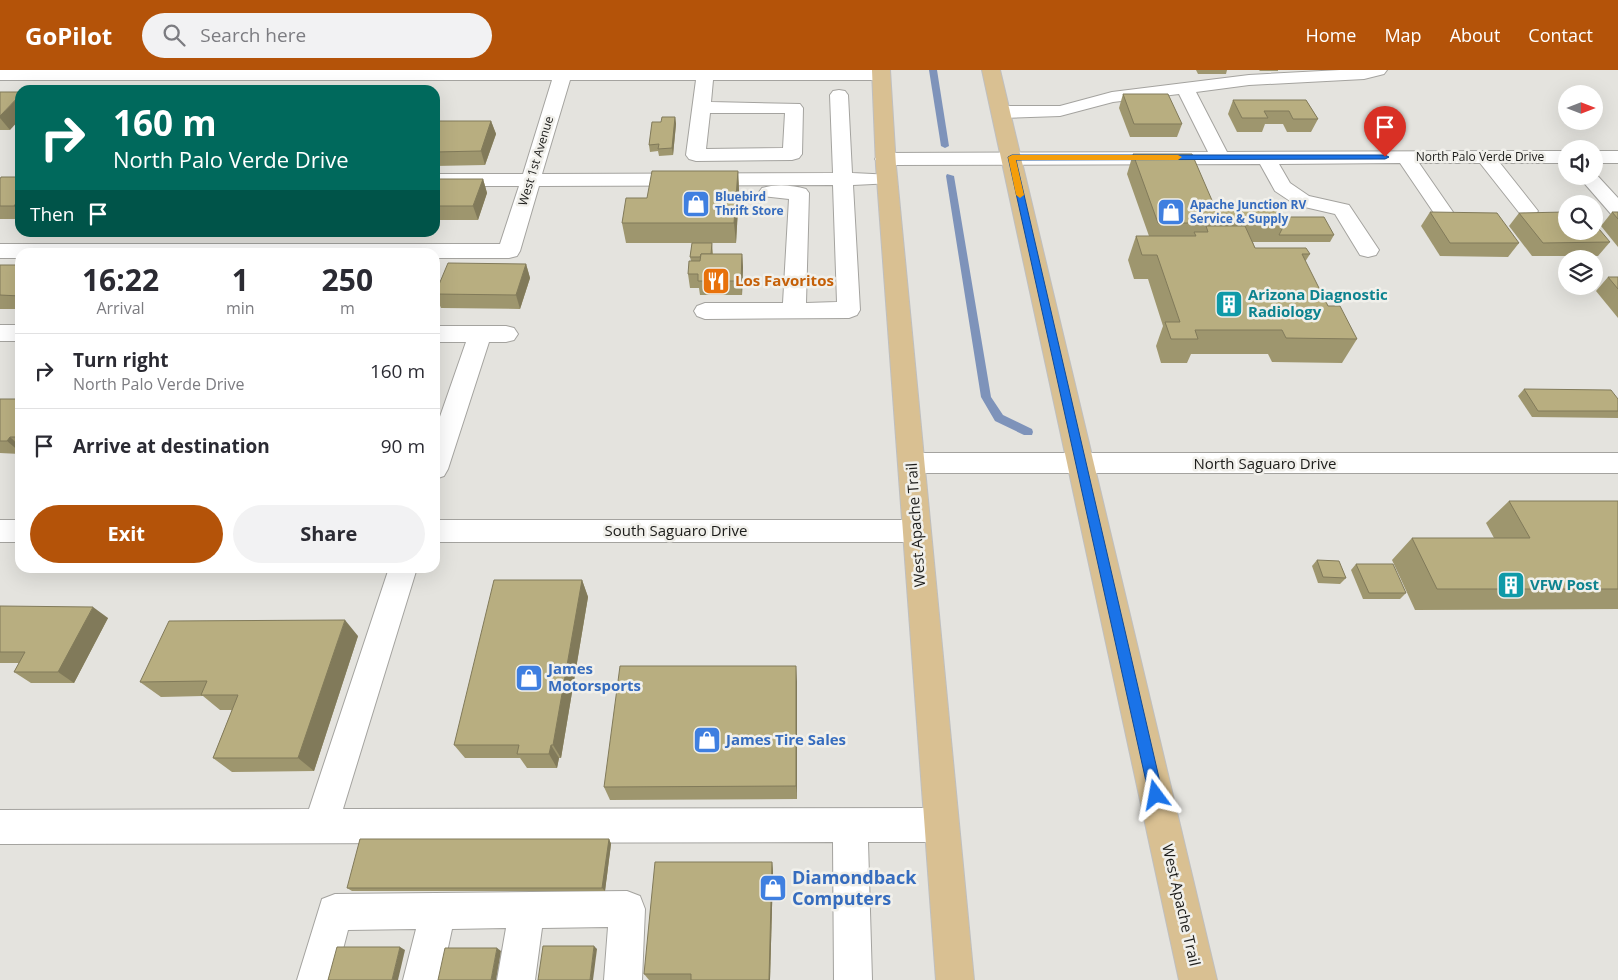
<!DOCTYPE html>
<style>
:root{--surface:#fff;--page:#f2f2f3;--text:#2b2b33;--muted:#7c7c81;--line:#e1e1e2;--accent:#b45309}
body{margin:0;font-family:"Open Sans",sans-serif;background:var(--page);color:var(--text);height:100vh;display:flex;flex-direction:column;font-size:19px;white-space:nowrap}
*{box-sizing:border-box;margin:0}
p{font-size:16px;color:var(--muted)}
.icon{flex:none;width:28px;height:28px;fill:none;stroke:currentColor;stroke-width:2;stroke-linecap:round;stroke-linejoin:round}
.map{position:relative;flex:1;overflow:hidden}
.details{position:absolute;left:15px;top:178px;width:425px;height:325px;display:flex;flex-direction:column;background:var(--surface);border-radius:15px;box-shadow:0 5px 20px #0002}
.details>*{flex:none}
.banner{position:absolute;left:15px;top:15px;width:425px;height:152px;border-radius:15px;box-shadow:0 5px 20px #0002;background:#00695c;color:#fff;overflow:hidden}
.needle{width:32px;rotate:90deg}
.buttons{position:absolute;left:1558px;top:15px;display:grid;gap:10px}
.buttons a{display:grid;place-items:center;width:45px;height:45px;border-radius:50%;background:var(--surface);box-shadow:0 5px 20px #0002;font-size:25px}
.pin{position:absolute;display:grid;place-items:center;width:42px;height:42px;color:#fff;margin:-51px -21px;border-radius:50% 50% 50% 0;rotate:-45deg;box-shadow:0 0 5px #0007}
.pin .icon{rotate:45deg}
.me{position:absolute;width:55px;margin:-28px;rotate:347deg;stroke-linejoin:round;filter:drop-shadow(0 0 4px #0008)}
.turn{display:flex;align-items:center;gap:18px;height:105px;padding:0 15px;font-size:22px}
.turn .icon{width:65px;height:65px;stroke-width:2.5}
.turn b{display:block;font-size:35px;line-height:42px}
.then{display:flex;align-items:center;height:48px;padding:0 15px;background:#0003;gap:10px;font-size:19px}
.eta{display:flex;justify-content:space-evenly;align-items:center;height:85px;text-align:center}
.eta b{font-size:30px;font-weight:700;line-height:35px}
.button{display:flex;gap:10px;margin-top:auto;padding:10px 15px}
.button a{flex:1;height:58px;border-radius:30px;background:var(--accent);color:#fff;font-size:20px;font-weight:700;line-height:58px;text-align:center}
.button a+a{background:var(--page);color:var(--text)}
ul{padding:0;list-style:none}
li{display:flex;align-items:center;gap:15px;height:75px;padding:0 15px;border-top:1px solid var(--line)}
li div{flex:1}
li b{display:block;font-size:19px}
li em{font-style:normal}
header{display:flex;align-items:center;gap:30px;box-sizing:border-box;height:70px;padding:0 25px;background:var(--accent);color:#fff}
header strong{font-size:24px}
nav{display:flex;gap:28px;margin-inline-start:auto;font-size:18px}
.search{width:350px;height:45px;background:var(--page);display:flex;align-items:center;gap:12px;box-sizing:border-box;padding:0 18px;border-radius:28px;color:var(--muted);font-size:19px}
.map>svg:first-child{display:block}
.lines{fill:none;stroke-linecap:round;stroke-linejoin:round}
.stream{fill:#7e93ba;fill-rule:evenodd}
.minor-casing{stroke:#a4a39f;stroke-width:2}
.major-casing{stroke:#bfbfbf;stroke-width:2}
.minor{fill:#fff;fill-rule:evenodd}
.major{fill:#d9c092;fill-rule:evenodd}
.wall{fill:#9e966e}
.shaded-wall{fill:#817a5a}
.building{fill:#b8ae80;stroke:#817a5a}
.route{fill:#1a73e8;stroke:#114b97}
.slow{fill:#f59e0b}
.labels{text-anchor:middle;stroke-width:5;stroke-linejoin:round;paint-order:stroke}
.far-street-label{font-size:12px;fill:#1c1c1a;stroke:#f1f0eb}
.far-shop-label{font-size:12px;font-weight:bold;fill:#366cbe;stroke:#f1f0eb;text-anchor:start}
.food-label{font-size:15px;font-weight:bold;fill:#c56008;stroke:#f1f0eb;text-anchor:start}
.culture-label{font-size:15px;font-weight:bold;fill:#0d838f;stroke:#f1f0eb;text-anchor:start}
.street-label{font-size:15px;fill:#1c1c1a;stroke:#f1f0eb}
.shop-label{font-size:15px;font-weight:bold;fill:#366cbe;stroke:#f1f0eb;text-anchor:start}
.near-shop-label{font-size:18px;font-weight:bold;fill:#366cbe;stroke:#f1f0eb;text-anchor:start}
</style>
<header>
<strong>GoPilot</strong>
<div class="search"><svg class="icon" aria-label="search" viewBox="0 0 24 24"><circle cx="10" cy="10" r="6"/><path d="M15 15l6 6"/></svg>Search here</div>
<nav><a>Home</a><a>Map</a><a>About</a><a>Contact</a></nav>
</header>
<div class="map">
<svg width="1618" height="910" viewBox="0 0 1618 910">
<rect width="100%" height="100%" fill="#e4e3de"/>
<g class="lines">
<g class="stream">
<polygon points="929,0 937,0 949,76 945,78 941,76"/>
<polygon points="947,104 954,106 991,327 1003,345 1032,359 1033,362 1032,365 1024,365 995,351 981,327 946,106"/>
</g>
<g class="minor-casing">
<g id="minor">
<path d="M0,0h882l5,1 3,4 -3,4 -6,1h-168l-2,22 89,2 3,4 -1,46 -3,4 -7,2 -96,1 -7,-2 -3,-4 10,-75h-126l-28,94 291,-1 -3,-78 3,-4 6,-1 6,1 3,4 4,78 41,2 3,4 -3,4 -40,2 7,125 -3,5 -8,3 -144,1 -8,-3 -3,-5 3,-5 8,-3h78l6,-104 -27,-3 -3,-4 3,-4c13,-4 31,-3 44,1l3,4 -3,110 31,-1 -4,-117 -294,1 -19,65 -3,5 -8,2h-74v-6h-415v6h-20v-14h500l19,-58h-84v-12h88l29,-94h-552zM710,43h75l-2,35 -77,1z"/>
<polygon points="1340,0 1387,0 1384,4 1364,9 1249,15 1196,22 1227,82 1566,81 1566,93 1500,93 1538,141 1535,145 1528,147 1521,145 1480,93 1419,93 1455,145 1452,149 1445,151 1438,149 1400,93 1279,94 1290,113 1309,126 1349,135 1379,180 1376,185 1368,187 1360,185 1335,144 1296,135 1275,121 1260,94 885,95 878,93 875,89 878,85 885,83 1208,82 1179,24 1113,32 1060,46 1001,48 995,46 992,42 995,38 1001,36 1060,36 1112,22 1249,5"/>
<rect x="1594" y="81" width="24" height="12"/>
<polygon points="1594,102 1618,128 1618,146 1611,144 1578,106 1594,106"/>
<rect x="0" y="255" width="20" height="16"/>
<polygon points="435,256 506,256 514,258 518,264 514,270 506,272 489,272 448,399 444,406 435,409 435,361 466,272 435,272"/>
<polygon points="912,383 1618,383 1618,403 912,403 903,400 899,393 903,386"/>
<rect x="0" y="450" width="20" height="22"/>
<polygon points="435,450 916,450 926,453 930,461 926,469 916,472 435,472"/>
<polygon points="389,498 417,498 343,739 942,738 954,743 959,755 954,767 942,772 868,772 872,910 834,910 833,772 0,774 0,740 309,739"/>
<polygon points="627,821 640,826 645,839 642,910 604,910 608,857 542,858 535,910 497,910 506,858 452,859 441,910 403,910 416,859 348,860 335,910 297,910 322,829 335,824"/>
</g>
</g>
<g class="major-casing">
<g id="major">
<polygon points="872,0 890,0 896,96 974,910 936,910 876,96"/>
<polygon points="982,0 1000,0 1217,910 1179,910"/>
</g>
</g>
<use href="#minor" class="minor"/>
<use href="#major" class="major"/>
</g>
<g class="wall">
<polygon points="1196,0 1227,0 1226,4 1198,4"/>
<polygon points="1259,0 1278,0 1278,1 1260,1"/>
<polygon points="0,22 10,60 0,60"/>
<polygon points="1123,24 1182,54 1177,67 1130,67 1119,38"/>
<polygon points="1233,30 1306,30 1318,49 1311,62 1287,62 1283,54 1265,54 1262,62 1237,62 1228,44"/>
<polygon points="675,47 676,54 673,85 659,86 658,81 650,82 649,75 661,52"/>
<polygon points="435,51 491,51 496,64 485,95 435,96"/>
<polygon points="1133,84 1214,135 1282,147 1334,165 1330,172 1253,172 1255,178 1310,184 1305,192 1328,236 1357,269 1342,293 1272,292 1268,284 1191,284 1187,293 1161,293 1156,276 1163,256 1148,209 1134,209 1128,190 1136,166 1149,166 1127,104"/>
<polygon points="738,101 739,121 736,173 712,173 713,184 742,184 743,198 742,225 700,225 699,218 690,218 688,204 691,191 690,187 692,173 626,173 622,153 647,128"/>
<polygon points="20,107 20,149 0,149 0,109"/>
<polygon points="435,109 483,109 487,123 478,150 435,150"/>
<polygon points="1430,142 1519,173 1508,187 1440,186 1421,156"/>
<polygon points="1612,142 1618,142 1618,177 1601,156"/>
<polygon points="1519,143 1610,172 1598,186 1532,186 1509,156"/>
<polygon points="526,194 530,208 520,239 441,238 435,224"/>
<rect x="0" y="195" width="20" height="44"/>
<polygon points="1608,207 1618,207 1618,248 1596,221"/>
<polygon points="1524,319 1618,329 1618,348 1532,347 1518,326"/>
<polygon points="0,329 20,329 20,384 0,383"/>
<polygon points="1509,431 1618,431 1618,539 1415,540 1392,490 1412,468 1494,468 1486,453"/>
<polygon points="1317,490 1346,508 1340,514 1318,513 1312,496"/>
<polygon points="1356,494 1406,523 1400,529 1363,529 1351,500"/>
<polygon points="582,510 588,527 561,688 559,688 557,698 527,698 520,688 465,688 454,675"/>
<polygon points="0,536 108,548 74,613 31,613 14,602 19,593 0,593"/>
<polygon points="358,566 314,701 232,702 213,688 232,640 220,640 203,626 161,627 140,612"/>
<polygon points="796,596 797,729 610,730 604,717"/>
<polygon points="609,769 611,774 605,821 352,821 347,818"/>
<polygon points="772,792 773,802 770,910 649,910 644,904"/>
</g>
<g class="shaded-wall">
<polygon points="20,25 20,49 10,60 0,48 0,46"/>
<polygon points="675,47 676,54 673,85 672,78"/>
<polygon points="491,51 496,64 485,95 481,81"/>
<polygon points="738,101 739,121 736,173 734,153"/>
<polygon points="483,109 487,123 478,150 473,136"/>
<polygon points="20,128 20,144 14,136"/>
<polygon points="742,184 743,198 742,225 741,211"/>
<polygon points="526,194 530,208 520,239 516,225"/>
<polygon points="10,367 20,376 20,382 7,371"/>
<polygon points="582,510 588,527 561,688 553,675"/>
<polygon points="93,537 108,548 74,613 58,602"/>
<polygon points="345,550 358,566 314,701 298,688"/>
<polygon points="796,596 797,612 797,729 796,716"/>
<polygon points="551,675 559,688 557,698 549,684"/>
<polygon points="609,769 611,774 605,821 602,818"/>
<polygon points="772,792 773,802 770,910 769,910"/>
<polygon points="594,876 597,879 593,910 590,910"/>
<polygon points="400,877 405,880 398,910 392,910"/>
<polygon points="497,878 501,881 496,910 491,910"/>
</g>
<g class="building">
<polygon points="0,22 20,22 20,25 0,46"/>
<polygon points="1123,24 1168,24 1182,54 1134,54"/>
<polygon points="1233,30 1306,30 1318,49 1293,49 1289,41 1264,41 1268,48 1242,48"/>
<polygon points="662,47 675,47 672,78 658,79 659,74 649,75 652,52 661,52"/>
<polygon points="435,51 491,51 481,81 435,82"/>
<polygon points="1133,84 1192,84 1214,135 1276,135 1285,153 1158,153"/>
<polygon points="652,101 738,101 734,153 622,153 626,128 647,128"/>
<polygon points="1,107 20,107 20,128 14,136 0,136 0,109"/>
<polygon points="435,109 483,109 473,136 435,136"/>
<polygon points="1430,142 1497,143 1519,173 1450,173"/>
<polygon points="1566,142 1566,161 1594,161 1594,153 1610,172 1543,173 1519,143"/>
<polygon points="1612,142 1618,142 1618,149"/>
<polygon points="1282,147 1324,147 1334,165 1279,165 1285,153"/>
<polygon points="1206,156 1245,156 1255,178 1306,178 1310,184 1302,184 1328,236 1340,236 1357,269 1286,268 1282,260 1195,260 1198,269 1171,269 1165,252 1180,252 1157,185 1142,185 1136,166 1196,166 1194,162 1208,162"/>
<polygon points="692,173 712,173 711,184 701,184 700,187 690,187"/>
<polygon points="701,184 742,184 741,211 698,211 698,204 688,204 689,191 700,191"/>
<polygon points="448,193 526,194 516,225 435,224"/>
<polygon points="0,195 20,195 20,226 0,225"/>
<polygon points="1608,207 1618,207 1618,219"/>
<polygon points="1524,319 1611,320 1618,329 1618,341 1538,341"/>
<polygon points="0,329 20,329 20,367 10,367 7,371 0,371"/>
<polygon points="1509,431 1618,431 1618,519 1437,519 1412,468 1530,468"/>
<polygon points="1317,490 1339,491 1346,508 1323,507"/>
<polygon points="1356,494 1393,494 1406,523 1369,523"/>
<polygon points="494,510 582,510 553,675 551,675 549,684 517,684 519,675 454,675"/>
<polygon points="0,536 93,537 58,602 14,602 25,582 0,582"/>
<polygon points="345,550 298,688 213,688 238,625 201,625 207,611 140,612 169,551"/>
<polygon points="620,596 796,596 796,716 604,717"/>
<polygon points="360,769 609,769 602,818 347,818"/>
<polygon points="655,792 772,792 769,910 691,910 691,904 644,904"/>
<polygon points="543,876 594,876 590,910 538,910"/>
<polygon points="337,877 400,877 392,910 328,910"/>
<polygon points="445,878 497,878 491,910 438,910"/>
</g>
<polygon class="route" points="1012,85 1385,85 1389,87 1385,89 1016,90 1163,725 1161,730 1156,732 1151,730 1149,725 1008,87"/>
<polygon class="slow" points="1012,85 1178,85 1182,87 1178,90 1016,90 1024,125 1020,128 1016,125 1008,87"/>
<defs>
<g id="shop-square" transform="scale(1.4375)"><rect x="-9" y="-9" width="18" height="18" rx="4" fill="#3f7fe0" stroke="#f1f0eb"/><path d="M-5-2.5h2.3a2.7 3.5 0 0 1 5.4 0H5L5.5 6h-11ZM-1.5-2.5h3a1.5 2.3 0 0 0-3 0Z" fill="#fff"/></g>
<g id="restaurant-square" transform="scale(1.4375)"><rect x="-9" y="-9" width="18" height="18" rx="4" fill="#e8710a" stroke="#f1f0eb"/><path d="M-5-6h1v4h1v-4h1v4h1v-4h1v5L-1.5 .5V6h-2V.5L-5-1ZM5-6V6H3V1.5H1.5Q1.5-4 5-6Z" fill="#fff"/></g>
<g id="building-square" transform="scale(1.4375)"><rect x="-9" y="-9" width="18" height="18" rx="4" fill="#0f9aa8" stroke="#f1f0eb"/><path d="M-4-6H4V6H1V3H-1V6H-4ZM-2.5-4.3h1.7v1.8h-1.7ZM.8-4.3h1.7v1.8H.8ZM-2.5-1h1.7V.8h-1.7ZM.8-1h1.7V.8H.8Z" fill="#fff"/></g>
</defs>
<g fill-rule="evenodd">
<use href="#shop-square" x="696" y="134"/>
<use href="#shop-square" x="1171" y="142"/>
<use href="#restaurant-square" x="716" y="211"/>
<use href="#building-square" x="1229" y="234"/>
<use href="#building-square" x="1511" y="515"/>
<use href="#shop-square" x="529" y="608"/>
<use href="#shop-square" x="707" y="670"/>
<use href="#shop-square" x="773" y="818"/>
</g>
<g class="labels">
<g class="far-street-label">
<text x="1480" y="91">North Palo Verde Drive</text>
<text transform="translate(536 91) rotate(-73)" y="4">West 1st Avenue</text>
</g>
<g class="far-shop-label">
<text x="715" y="131">Bluebird<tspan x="715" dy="14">Thrift Store</tspan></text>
<text x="1190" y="139">Apache Junction RV<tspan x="1190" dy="14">Service &amp; Supply</tspan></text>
</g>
<g class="food-label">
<text x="735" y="216">Los Favoritos</text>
</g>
<g class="culture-label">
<text x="1248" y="230">Arizona Diagnostic<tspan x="1248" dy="17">Radiology</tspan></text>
<text x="1530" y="520">VFW Post</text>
</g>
<g class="street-label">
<text x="1265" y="399">North Saguaro Drive</text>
<text transform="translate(916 455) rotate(-94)" y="5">West Apache Trail</text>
<text x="676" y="466">South Saguaro Drive</text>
<text transform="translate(1181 835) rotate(77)" y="5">West Apache Trail</text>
</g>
<g class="shop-label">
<text x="548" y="604">James<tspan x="548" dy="17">Motorsports</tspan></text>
<text x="726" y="675">James Tire Sales</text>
</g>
<g class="near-shop-label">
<text x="792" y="814">Diamondback<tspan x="792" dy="21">Computers</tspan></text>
</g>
</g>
</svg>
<div class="buttons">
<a><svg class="needle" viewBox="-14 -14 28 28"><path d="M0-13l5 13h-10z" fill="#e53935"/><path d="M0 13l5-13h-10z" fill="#7c7c81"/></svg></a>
<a><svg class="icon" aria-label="sound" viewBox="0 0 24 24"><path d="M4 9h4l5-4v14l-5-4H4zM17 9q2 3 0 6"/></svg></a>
<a><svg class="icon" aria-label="search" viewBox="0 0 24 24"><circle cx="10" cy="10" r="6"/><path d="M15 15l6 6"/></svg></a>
<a><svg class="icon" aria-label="layers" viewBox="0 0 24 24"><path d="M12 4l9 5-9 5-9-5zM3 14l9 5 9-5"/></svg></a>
</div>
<div class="pin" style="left:1385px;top:87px;background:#d93025"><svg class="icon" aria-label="arrive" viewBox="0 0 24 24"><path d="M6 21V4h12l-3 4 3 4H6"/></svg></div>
<svg class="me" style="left:1156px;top:725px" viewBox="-20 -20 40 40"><path d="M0-17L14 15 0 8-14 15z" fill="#1a73e8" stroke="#fff" stroke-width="4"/></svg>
<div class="banner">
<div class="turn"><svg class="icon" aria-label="right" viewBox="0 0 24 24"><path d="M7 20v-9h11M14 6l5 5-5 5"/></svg><div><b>160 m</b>North Palo Verde Drive</div></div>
<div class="then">Then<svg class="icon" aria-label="arrive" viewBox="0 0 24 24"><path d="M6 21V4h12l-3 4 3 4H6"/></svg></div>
</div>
<section class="details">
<div class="eta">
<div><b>16:22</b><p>Arrival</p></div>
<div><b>1</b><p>min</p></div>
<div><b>250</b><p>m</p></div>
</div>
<ul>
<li><svg class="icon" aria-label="right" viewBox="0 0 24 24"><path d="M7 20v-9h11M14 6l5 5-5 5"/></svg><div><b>Turn right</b><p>North Palo Verde Drive</p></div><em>160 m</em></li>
<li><svg class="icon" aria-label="arrive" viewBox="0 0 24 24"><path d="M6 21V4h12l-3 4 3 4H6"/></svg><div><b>Arrive at destination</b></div><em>90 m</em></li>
</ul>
<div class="button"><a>Exit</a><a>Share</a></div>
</section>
</div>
